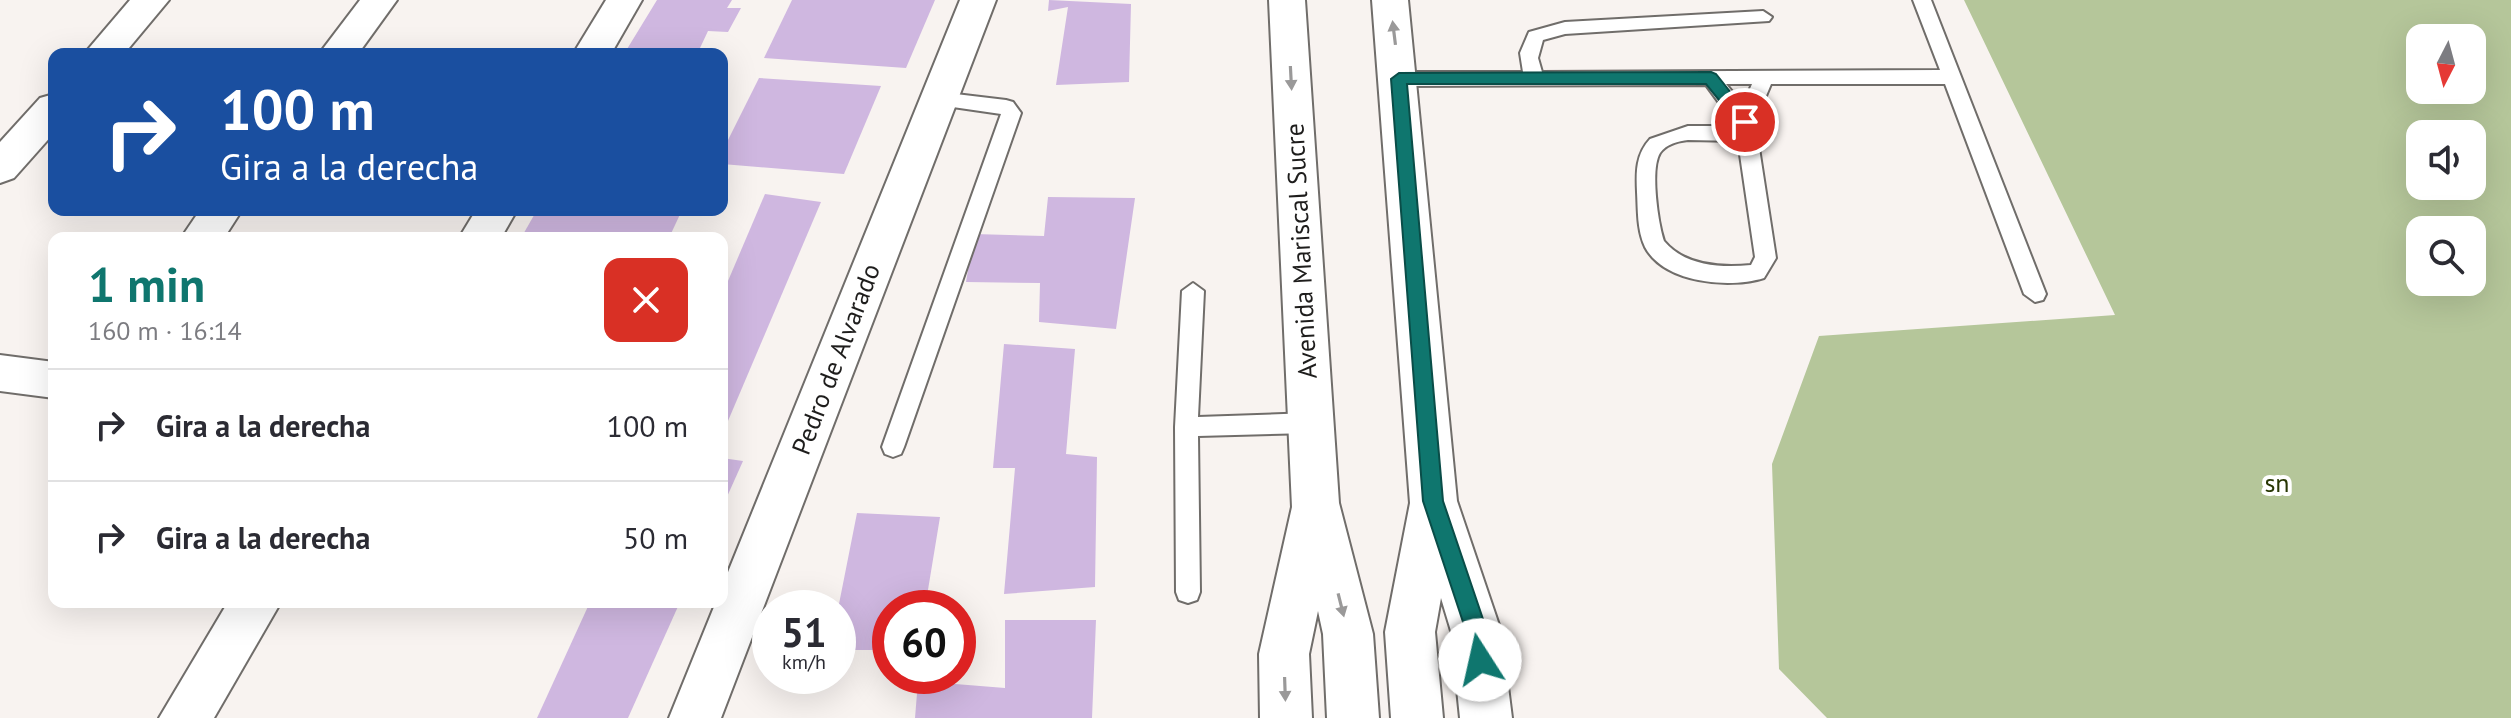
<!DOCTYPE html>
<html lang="es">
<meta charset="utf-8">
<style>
:root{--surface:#fff;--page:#f2f2f3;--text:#2b2b33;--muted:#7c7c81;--line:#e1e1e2;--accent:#0f766e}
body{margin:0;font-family:"PT Sans",sans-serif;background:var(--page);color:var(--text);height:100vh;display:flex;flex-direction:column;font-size:30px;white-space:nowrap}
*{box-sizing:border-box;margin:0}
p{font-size:26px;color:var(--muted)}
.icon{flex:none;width:44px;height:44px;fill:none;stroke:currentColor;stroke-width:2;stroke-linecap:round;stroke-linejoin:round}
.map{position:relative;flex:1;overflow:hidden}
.panel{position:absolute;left:48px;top:232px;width:680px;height:376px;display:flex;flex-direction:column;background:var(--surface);border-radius:16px;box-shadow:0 8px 32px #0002}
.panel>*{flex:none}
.guide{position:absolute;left:48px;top:48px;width:680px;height:168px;border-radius:16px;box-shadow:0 8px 32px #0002;background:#1a4fa0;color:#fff;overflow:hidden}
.needle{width:52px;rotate:186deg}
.buttons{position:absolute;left:2406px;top:24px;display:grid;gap:16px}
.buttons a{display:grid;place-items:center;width:80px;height:80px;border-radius:16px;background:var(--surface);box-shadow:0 8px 32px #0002;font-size:40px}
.speed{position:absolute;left:752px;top:590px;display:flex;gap:16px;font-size:40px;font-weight:700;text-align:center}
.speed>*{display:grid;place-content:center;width:104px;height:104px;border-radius:50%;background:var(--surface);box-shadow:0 8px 32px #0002;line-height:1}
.speed small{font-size:20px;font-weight:400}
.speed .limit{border:12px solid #d22;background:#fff;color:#111}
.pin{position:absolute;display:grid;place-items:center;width:68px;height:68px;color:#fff;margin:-34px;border:4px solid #fff;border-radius:50%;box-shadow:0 2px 8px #0007}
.me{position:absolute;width:88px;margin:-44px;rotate:350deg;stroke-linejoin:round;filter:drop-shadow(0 0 6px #0008)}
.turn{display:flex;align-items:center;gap:28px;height:168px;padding:0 40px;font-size:36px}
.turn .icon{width:104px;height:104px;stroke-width:2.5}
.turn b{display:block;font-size:56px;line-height:68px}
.round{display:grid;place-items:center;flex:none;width:84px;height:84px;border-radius:16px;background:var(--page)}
.summary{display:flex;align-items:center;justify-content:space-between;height:136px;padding:0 40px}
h1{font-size:48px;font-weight:800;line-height:60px;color:var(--accent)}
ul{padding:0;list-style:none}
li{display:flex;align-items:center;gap:24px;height:112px;padding:0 40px;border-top:2px solid var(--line)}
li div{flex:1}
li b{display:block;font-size:30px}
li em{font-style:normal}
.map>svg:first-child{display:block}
.forest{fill:#b5c69a;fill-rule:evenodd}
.building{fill:#cfb7e0}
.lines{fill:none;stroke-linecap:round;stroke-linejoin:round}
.service-casing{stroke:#706d6a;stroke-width:4}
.minor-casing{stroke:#706d6a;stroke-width:4}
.secondary-casing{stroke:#706d6a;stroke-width:4}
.primary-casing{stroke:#706d6a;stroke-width:4}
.service{fill:#fff;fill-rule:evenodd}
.minor{fill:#fff;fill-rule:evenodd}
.secondary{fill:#fff;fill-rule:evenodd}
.primary{fill:#fff;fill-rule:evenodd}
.oneway{fill:#9a9999}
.route{fill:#0f766e;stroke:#0a4d48;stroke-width:2}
.labels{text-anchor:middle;stroke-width:8;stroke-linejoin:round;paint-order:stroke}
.street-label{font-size:26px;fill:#1e1d1c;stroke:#fff}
.park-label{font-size:26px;fill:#283704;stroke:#fff}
</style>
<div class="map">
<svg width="2511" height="718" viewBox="0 0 2511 718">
<rect width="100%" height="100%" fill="#f8f3f0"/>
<path class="forest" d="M1964,0h547v718h-684l-48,-49 -7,-205 47,-128 296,-21zM2420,38h52v52h-52zM2420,134h52v52h-52zM2420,230h52v52h-52z"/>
<g class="building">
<polygon points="657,0 732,0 727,8 741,8 728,32 708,31 700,48 707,54 624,54"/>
<polygon points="792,0 935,0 906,68 764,58"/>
<polygon points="1049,0 1131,4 1129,82 1056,85 1068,7 1048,11"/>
<polygon points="759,78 881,86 844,174 722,164 722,152"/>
<polygon points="765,194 821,202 725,428 722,428 722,295"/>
<polygon points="1048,197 1135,198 1116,329 1039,322 1040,283 966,282 974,234 1044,236"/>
<polygon points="537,210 682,210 669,238 521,238"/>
<polygon points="1004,344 1075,349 1066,454 1097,457 1095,587 1004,594 1015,468 993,468"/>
<polygon points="722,458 743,461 722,508"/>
<polygon points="857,513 940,517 925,608 890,608 890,650 838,650 838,609"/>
<polygon points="590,602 680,602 628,718 537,718"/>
<polygon points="1005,620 1096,620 1092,718 915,718 918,681 1005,688"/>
</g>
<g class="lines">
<g class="service-casing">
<g id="service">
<path d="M1913,0h18l115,294 -3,6 -8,2 -11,-8 -79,-210h-174l-16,38 21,136 -12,20c-35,11 -100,5 -119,-31 -8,-17 -7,-37 -8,-55 -1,-20 -1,-38 13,-53l38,-13h48l-30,-41 -307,1 -9,-7 9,-7h124l-3,-19 9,-21 36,-10 198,-11 9,6 -3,4 -204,13 -22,6 -5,18 4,14 398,-2zM1726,84h26l-9,21zM1688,140l50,1 17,116 -4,8c-31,3 -66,1 -87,-24 -6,-18 -14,-72 -4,-88 6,-9 19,-12 28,-13z"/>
<polygon points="939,92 1006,100 1013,102 1021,113 904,447 901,454 893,457 885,454 882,447 1001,114 932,104 929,99"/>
<polygon points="1193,283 1204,291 1198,417 1311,413 1319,416 1322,423 1319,430 1311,433 1198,436 1200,592 1197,600 1188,603 1179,600 1176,592 1175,427 1182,291"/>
</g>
</g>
<g class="minor-casing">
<g id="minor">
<polygon points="130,0 169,0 124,54 84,54"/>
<polygon points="360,0 397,0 358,54 319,54"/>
<polygon points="606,0 642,0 611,54 573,54"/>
<polygon points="54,94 54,133 14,178 0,183 0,142 40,98"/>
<polygon points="200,210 242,210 224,238 181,238"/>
<polygon points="476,210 517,210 501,238 459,238"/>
<polygon points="0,355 54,362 54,398 0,391"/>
<polygon points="228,602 281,602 214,718 159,718"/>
</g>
</g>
<g class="secondary-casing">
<polygon id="secondary" points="960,0 996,0 721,718 669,718 716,602 722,602 722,587"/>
</g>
<g class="primary-casing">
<g id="primary">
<polygon points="1269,0 1305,0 1339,503 1373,634 1379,718 1327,718 1323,634 1318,611 1309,654 1312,718 1260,718 1259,654 1292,507"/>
<polygon points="1372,0 1408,0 1457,501 1501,631 1512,718 1460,718 1451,631 1441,598 1435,632 1443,718 1391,718 1385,632 1410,503"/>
</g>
</g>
<use href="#service" class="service"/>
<use href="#minor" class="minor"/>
<use href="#secondary" class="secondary"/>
<use href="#primary" class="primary"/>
</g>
<defs><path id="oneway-solid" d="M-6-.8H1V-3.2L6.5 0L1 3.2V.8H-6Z" transform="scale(2)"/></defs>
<g class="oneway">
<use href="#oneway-solid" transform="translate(1394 33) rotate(-97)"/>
<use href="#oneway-solid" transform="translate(1291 78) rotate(87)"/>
<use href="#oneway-solid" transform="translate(1341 605) rotate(76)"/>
<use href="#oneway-solid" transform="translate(1285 689) rotate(88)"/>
</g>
<polygon class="route" points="1711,72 1716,74 1751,118 1751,126 1740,126 1706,84 1407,84 1443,501 1487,631 1490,660 1487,667 1480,670 1472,667 1466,631 1423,501 1391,79 1399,73"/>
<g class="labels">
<g class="street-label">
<text transform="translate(1301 251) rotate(-93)" y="9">Avenida Mariscal Sucre</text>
<text transform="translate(836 359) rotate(-69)" y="9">Pedro de Alvarado</text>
</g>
<g class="park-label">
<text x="2277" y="492">sn</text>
</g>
</g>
</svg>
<div class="buttons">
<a><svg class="needle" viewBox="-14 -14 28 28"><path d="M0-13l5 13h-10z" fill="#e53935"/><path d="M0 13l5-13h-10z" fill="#7c7c81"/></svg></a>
<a><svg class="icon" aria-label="sound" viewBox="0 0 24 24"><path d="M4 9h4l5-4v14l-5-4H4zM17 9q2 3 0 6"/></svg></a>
<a><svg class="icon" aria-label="search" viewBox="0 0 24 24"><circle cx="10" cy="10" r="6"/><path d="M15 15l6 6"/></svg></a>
</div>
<div class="speed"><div>51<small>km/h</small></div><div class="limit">60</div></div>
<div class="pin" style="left:1745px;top:122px;background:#d93025"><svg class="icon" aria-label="arrive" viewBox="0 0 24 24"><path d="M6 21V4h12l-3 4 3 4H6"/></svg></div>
<svg class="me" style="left:1480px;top:660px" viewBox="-20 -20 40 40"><circle r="19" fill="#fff"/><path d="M0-13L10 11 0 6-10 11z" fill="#0f766e"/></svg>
<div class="guide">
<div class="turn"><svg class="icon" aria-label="right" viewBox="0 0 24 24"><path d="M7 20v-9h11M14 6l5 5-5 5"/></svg><div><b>100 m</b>Gira a la derecha</div></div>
</div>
<section class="panel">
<div class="summary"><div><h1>1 min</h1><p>160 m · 16:14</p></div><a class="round" style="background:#d93025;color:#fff"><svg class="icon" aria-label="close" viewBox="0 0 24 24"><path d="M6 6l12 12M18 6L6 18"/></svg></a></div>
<ul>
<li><svg class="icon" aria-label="right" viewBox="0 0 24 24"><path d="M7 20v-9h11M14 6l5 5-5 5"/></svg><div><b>Gira a la derecha</b></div><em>100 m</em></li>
<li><svg class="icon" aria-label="right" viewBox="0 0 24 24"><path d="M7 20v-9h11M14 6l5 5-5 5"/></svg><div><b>Gira a la derecha</b></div><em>50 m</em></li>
</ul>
</section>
</div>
